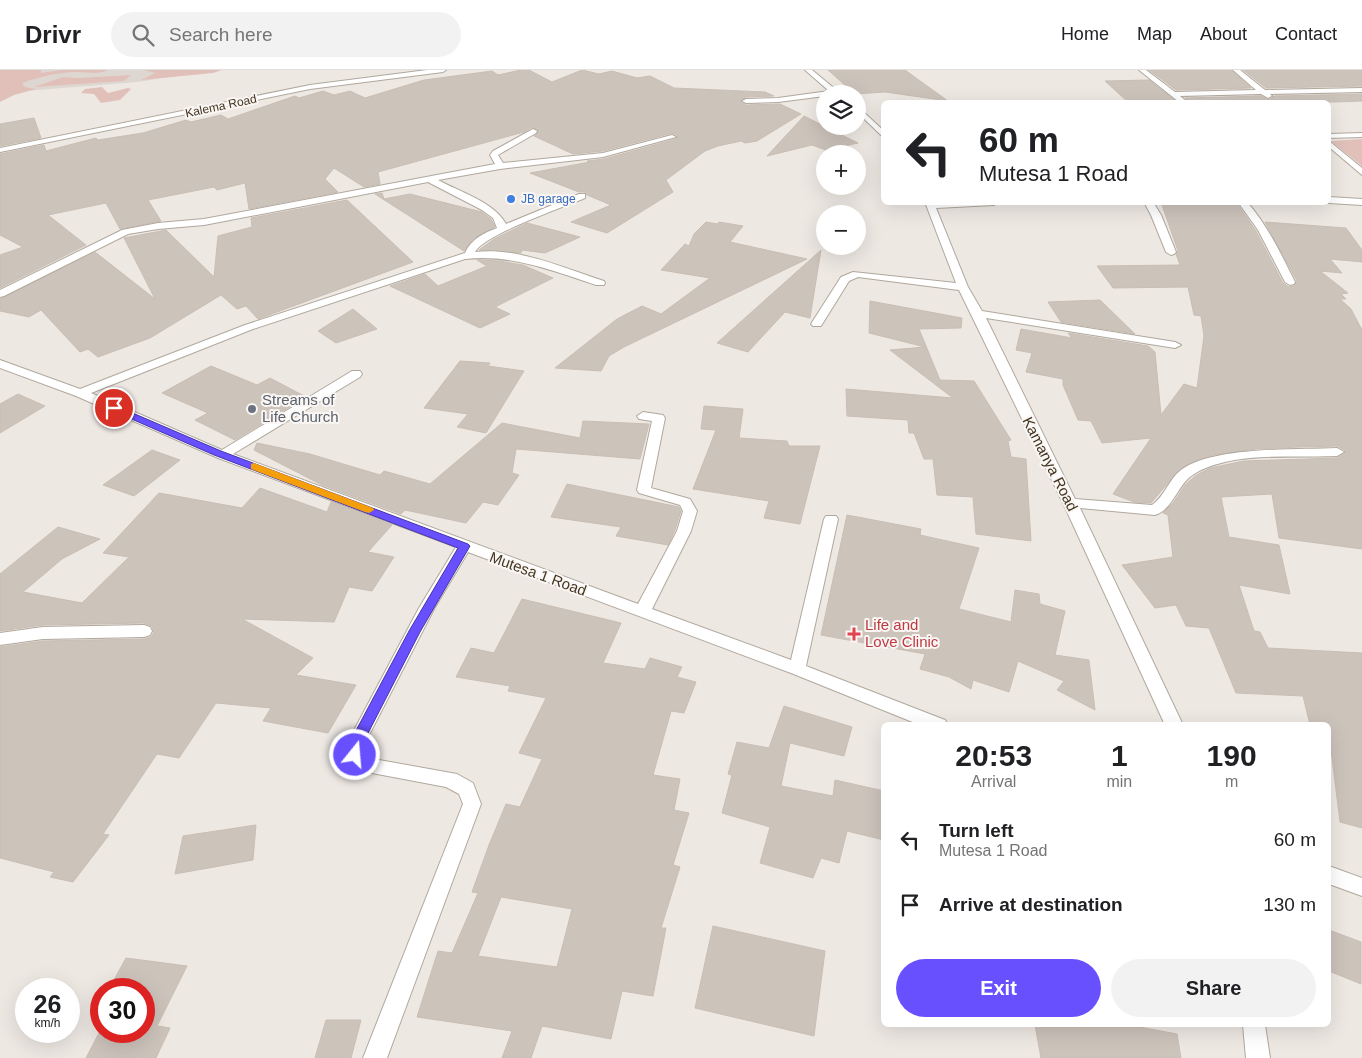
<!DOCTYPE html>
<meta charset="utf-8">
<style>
:root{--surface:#fff;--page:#f2f2f2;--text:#202124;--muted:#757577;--line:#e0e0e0;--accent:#6950ff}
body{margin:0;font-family:Arial,sans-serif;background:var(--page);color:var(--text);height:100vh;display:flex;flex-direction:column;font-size:19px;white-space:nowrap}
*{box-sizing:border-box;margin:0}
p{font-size:16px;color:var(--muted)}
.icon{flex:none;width:28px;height:28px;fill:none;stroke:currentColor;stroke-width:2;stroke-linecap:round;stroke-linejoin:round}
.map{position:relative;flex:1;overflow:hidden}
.details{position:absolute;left:881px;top:652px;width:450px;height:305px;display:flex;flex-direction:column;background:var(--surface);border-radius:8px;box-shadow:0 5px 20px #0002}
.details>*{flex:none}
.top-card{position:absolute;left:881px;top:30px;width:450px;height:105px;border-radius:8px;box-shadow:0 5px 20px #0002;background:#fff;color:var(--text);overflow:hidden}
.buttons{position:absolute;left:816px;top:15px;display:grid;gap:10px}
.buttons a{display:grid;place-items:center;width:50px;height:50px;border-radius:50%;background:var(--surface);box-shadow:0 5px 20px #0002;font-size:25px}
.speed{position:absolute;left:15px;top:908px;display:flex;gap:10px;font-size:25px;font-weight:700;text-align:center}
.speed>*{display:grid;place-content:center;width:65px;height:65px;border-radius:50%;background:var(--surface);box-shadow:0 5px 20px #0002;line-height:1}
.speed small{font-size:12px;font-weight:400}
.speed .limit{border:8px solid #d22;background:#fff;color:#111}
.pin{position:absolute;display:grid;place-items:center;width:42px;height:42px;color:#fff;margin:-21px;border:2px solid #fff;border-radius:50%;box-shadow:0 1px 5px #0007}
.me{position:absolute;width:55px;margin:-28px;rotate:17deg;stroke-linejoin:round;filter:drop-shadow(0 0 4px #0008)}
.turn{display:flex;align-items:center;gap:18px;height:105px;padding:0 15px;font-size:22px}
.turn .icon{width:65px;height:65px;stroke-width:2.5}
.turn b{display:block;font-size:35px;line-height:42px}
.eta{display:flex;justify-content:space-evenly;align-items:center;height:85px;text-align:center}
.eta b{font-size:30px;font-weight:700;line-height:35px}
.action{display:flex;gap:10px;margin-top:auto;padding:10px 15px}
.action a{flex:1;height:58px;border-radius:30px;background:var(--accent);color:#fff;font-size:20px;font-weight:700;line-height:58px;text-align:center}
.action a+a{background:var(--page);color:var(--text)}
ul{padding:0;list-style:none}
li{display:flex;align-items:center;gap:15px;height:65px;padding:0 15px}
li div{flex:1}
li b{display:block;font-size:19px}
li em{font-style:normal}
header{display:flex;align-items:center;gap:30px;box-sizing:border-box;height:70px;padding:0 25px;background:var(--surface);border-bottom:1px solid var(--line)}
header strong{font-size:24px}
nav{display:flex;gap:28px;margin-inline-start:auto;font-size:18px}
.search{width:350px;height:45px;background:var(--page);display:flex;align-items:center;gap:12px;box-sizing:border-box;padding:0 18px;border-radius:28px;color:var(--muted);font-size:19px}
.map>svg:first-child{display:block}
.built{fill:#ded7d1}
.green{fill:#e1c0ba}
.building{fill:#ccc3bb;stroke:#c9beb4;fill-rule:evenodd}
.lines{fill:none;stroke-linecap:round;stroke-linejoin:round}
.minor-casing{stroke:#b0a89d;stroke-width:2}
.minor{fill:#fff;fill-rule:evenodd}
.route{fill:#6950ff;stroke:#4434a6}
.slow{fill:#f59e0b}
.shop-dot{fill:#3f7fe0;stroke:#faf6f4;stroke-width:2}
.worship-dot{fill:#6b7280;stroke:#faf6f4;stroke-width:2}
.health-dot{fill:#e0444e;stroke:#faf6f4;stroke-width:2}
.labels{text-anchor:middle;stroke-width:4;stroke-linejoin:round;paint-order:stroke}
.far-street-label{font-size:12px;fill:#423520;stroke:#faf6f4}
.far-shop-label{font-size:12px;fill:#366cbe;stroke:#faf6f4;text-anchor:start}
.worship-label{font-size:15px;fill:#5b616d;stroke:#faf6f4;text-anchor:start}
.street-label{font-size:15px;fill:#423520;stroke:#faf6f4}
.health-label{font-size:15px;fill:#be3a42;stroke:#faf6f4;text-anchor:start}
</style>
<header>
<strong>Drivr</strong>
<div class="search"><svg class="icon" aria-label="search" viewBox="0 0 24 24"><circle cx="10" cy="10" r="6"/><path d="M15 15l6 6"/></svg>Search here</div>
<nav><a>Home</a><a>Map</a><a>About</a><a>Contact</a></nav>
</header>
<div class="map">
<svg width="1362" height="988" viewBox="0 0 1362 988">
<rect width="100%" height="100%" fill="#eee8e3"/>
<polygon class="built" points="0,0 212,0 138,12 0,23"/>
<g class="green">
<path d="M0,0h41v3l20,-3h47c-11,5 -20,2 -31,2 -19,0 -37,5 -55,11l3,4 11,2 -22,6 -14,7z"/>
<polygon points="144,0 222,0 213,3 141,10 155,3"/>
<polygon points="131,5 124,11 34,17 63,7 79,8"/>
<polygon points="102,17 108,23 128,18 131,19 120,30 101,33 94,24 81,23 85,19"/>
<polygon points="1362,69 1362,96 1331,71"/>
</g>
<g class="building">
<polygon points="521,0 529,0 552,12 582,0 599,4 612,1 637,8 650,6 674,18 765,22 774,26 746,27 740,32 746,35 780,34 801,44 757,71 745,73 741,71 718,76 705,81 666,110 673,122 607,163 571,152 611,135 587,125 585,122 579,122 530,103 590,92 587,91 604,89 676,69 677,65 672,63 603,81 573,84 534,66 539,60 532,57 524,62 378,102 380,114 364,117 334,98 325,109 338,122 249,139 245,113 217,120 214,117 148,130 161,151 120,159 106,133 48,145 86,175 0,218 0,185 23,177 0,165 0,84 44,75 46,81 96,68 98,70 143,63 186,50 191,52 221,45 228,49 295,26 299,28 323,21 334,25 350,21 365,28 424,10 492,1 498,5"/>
<polygon points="828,0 905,0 948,31 885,22 855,24"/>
<polygon points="1149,0 1231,0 1251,18 1176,20"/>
<polygon points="1243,0 1362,0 1362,16 1266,18"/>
<polygon points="1149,10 1177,32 1128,32 1105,11"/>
<polygon points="1362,24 1362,31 1335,32 1187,32 1188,31 1185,28 1261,26 1269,30 1274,26"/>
<polygon points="804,46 858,73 826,80 812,75 767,86"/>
<polygon points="34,48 41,68 0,76 0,54"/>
<polygon points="382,123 384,129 410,124 482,142 491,149 495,157 473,169 464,181 375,124"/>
<polygon points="347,130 413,192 258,249 246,236 237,239 221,225 150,268 98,287 88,279 80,282 41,240 29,247 0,241 0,229 95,182 155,229 124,168 166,160 214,207 218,166 252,157 251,148"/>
<polygon points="1161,132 1238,135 1256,161 1283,213 1289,217 1294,216 1297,211 1265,152 1346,158 1362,180 1362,192 1330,189 1342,203 1320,201 1348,223 1341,224 1346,229 1340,229 1351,239 1362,260 1362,479 1279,468 1272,424 1221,427 1229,467 1279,475 1290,524 1239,515 1254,561 1260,562 1268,578 1362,583 1362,758 1340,752 1331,680 1329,679 1329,655 1310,655 1303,626 1236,623 1209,558 1186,556 1176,535 1155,538 1122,495 1173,487 1168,445 1163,443 1173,433 1185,415 1195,406 1210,398 1244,391 1337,388 1346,381 1337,376 1300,377 1256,379 1213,385 1195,391 1180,399 1151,433 1134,432 1113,424 1151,368 1102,373 1091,351 1078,350 1063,315 1063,309 1026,302 1032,283 1016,280 1021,259 1072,268 1068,263 1148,276 1155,282 1161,345 1184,314 1197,318 1204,266 1201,246 1194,245 1188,217 1113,218 1097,196 1180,195 1176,184 1178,181"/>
<polygon points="706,152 717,154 719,152 743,156 730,172 807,189 624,277 609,286 601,301 555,298 617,249 642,236 661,244 710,208 661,200 685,174 689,176 694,164"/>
<polygon points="527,153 580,167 545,183 522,180 521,183 479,180 494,169"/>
<polygon points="821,180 810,248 785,242 748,282 717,273"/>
<polygon points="477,190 499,191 523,195 553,208 495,237 510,244 480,258 390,216 425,204 438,216 487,196"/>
<polygon points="1100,230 1135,264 1061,252 1048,232"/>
<polygon points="870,231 962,248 961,258 919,259 940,310 974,311 1011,370 1008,371 1011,387 1026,389 1031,471 976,464 973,427 937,425 933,389 924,389 914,363 909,363 908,350 847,346 846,319 953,328 890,280 925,277 869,263"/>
<polygon points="353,239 377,259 336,273 318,261"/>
<polygon points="460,291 490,293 488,296 524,301 486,363 457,357 468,344 424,338"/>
<polygon points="211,296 257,315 270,308 306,327 235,370 195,350 208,343 162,323"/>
<polygon points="18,324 45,336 0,363 0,334"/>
<polygon points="704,336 743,339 739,368 787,371 789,376 820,376 800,454 764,448 769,431 693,419 716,360 701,359"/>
<polygon points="583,351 649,354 640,389 516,379 512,403 519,405 498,435 483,432 466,453 405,440 401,444 322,415 254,380 257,373 310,384 380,405 384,401 430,414 502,353 580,368"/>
<polygon points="152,380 180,390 134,426 103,415"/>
<polygon points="567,414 679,437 681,441 675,460 668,475 616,466 621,457 551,447"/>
<polygon points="260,418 327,442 331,432 392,455 368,482 394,487 372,521 349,517 334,552 242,549 313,588 296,605 356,615 328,663 263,651 271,638 216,633 179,688 157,684 103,764 109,765 73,812 50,807 54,802 0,788 0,577 43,571 144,569 151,567 154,562 152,556 144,553 43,555 0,561 0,504 58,457 100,469 62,489 23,522 82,533 129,487 103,483 159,423 242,438"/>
<polygon points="847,445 921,459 920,465 979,478 959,539 1011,552 1015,520 1039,524 1040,534 1065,541 1055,585 1089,590 1095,640 1057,620 1064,611 1018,591 1009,622 973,610 971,619 949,607 920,599 925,584 821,565"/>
<path d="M522,529l99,24 -18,40 42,6 5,-11 32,9 -5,10 19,5 -12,31 -13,-2 -18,64 27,4 -6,31 15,3 -16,52 7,2 -19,61h5l-13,68 -31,-5 -11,48 -69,-13 -11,32h-29l10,-27 -95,-14 21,-66 14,2 26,-60 -6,-1 17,-47 17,-41 14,3 22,-48 -23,-6 27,-55 -38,-7 2,-5 -54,-9 15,-29 23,5zM501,827l71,12 -15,58 -79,-11z"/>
<polygon points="784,636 852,657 844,686 790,673 781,716 833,726 835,710 884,721 884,770 847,761 839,793 821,788 813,808 760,793 770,757 722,743 732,705 728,704 737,672 769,678"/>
<polygon points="256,755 253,790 175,804 183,766"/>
<polygon points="713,856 825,881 814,966 695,938"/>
<polygon points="1329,860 1361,872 1361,914 1329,901"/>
<polygon points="126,888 187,896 157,956 170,958 156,988 86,988 100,961 144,961 144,919 109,919"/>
<polygon points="326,950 361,950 351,988 315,988"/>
<polygon points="1035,955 1129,955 1177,964 1181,988 1041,988"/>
</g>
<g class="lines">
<g class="minor-casing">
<g id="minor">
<polygon points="427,0 446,0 443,2 310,19 0,82 0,78 310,15"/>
<polygon points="805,0 812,0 841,24 825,24 825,26 778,32 746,33 742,31 746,29 778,28 829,21"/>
<polygon points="1139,0 1146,0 1175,22 1256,20 1233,0 1240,0 1265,20 1362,18 1362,22 1270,24 1272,26 1268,28 1261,24 1180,26 1186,31 1179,32"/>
<polygon points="858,37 884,61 884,68 858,43"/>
<path d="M533,59l4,2 -1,2 -38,22 5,8 100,-10 69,-18 4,2 -73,20 -103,12 -62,11c22,12 56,22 68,44l73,-30h6v4c-21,9 -102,37 -110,54 44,-5 88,16 129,29l1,2 -1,2h-8c-43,-14 -84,-31 -131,-26l-212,70 -162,64 131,57 130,-79h8l2,3 -2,3 -127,77 405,150 39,-73 6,-20 -3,-6 -41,-12 -2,-3 15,-69 -13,-2 -2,-3 6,-4 20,3 2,3 -14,70 39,11 7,12 -6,20 -39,78 139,51 33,-141 2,-3h10l2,3 -32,147 139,54 3,5h-28l-129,-52 -323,-121 -34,57 -67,130 -3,15 4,4 89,16 16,9 8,21 -94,254h-24l100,-254 -4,-10 -13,-7 -90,-17 -10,-15 6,-21 67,-126 37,-61 -238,-89 -142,-62 -76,-28v-8l80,29 165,-64 220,-72c6,-14 19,-20 32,-25l-4,-10 -11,-8 -54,-28 -224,43 -46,4 -30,5 -124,62 -4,1v-7l122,-60 36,-7 46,-4 291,-55 -5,-9 3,-4z"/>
<polygon points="1362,63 1362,67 1329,68 1329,64"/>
<polygon points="1329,71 1362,98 1362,105 1329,77"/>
<polygon points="1329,127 1362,129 1362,135 1329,133"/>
<path d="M925,132h73l-4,3 -58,3 32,79 14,24 193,31 6,3 -6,3 -189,-30 89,181 77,6c13,-9 17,-26 29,-35 33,-24 116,-20 156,-22l7,4 -7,4c-43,2 -106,-5 -143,18 -17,10 -20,35 -39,41l-75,-7 103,217h-18l-102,-222 -104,-213 -101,-13 -9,4 -28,45h-8l-2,-2 30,-47 12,-5 103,11z"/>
<polygon points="1144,132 1153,132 1161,145 1176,182 1174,184 1171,185 1166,182 1151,145"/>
<path d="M1238,132h9c21,24 34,52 48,80l-1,2 -4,1 -5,-3 -27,-52z"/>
<polygon points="144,555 150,557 152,561 150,565 144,567 43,569 0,575 0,563 43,557"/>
<polygon points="1329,796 1362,808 1362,826 1329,814"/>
<polygon points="1243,955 1265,955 1270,988 1246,988"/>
</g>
</g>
<use href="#minor" class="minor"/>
</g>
<polygon class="route" points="114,335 221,381 468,474 470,476 420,562 365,669 359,689 355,691 350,689 348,685 352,668 409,561 458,478 214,385 111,340 110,338"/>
<polygon class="slow" points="254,393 373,438 374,440 369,443 365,442 251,399 251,394"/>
<circle class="shop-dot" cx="511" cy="129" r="5"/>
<circle class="worship-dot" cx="252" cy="339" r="5"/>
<path class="health-dot" d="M851.5 556.5h5v5h5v5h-5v5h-5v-5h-5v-5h5z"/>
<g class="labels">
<g class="far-street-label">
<text transform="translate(221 36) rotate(-12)" y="4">Kalema Road</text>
</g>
<g class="far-shop-label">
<text x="521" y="133">JB garage</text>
</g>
<g class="worship-label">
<text x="262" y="335">Streams of<tspan x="262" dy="17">Life Church</tspan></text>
</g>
<g class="street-label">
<text transform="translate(1050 394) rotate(63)" y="5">Kamanya Road</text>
<text transform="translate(538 504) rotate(20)" y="5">Mutesa 1 Road</text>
</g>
<g class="health-label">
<text x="865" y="560">Life and<tspan x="865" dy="17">Love Clinic</tspan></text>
</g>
</g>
</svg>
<div class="buttons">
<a><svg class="icon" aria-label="layers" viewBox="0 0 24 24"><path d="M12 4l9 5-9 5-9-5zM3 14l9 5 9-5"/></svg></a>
<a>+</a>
<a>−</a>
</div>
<div class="speed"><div>26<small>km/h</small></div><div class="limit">30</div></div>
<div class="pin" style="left:114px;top:338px;background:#d93025"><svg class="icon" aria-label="arrive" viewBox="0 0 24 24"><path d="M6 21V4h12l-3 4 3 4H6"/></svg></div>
<svg class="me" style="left:355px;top:685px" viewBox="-20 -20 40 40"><circle r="17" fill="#6950ff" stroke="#fff" stroke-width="3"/><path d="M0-11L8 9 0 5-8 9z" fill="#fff"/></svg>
<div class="top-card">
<div class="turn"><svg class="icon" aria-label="left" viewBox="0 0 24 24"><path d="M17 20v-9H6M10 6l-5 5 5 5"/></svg><div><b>60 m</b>Mutesa 1 Road</div></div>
</div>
<section class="details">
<div class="eta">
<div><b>20:53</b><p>Arrival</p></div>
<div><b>1</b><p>min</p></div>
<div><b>190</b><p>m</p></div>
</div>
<ul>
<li><svg class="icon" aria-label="left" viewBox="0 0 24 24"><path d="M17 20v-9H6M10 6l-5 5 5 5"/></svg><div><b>Turn left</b><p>Mutesa 1 Road</p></div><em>60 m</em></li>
<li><svg class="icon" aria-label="arrive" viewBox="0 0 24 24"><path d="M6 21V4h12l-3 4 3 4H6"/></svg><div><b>Arrive at destination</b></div><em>130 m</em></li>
</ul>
<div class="action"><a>Exit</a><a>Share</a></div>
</section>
</div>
